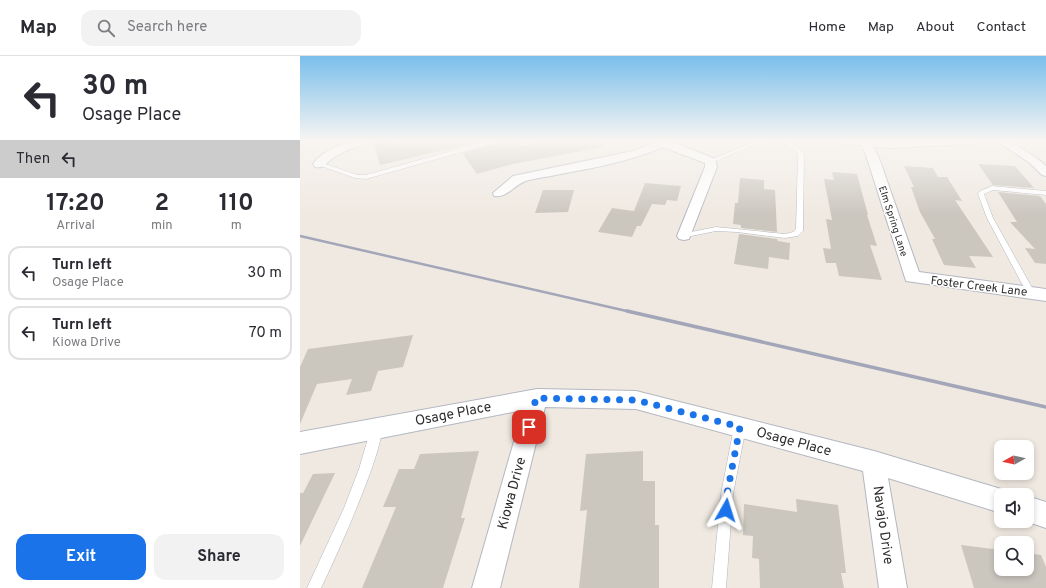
<!DOCTYPE html>
<style>
:root{--surface:#fff;--page:#f2f2f3;--text:#2b2b33;--muted:#7c7c81;--line:#e1e1e2;--accent:#1a73e8}
body{margin:0;font-family:Overpass,sans-serif;background:var(--page);color:var(--text);height:100vh;display:flex;flex-direction:column;font-size:15px;white-space:nowrap}
*{box-sizing:border-box;margin:0}
p{font-size:13px;color:var(--muted)}
.icon{flex:none;width:22px;height:22px;fill:none;stroke:currentColor;stroke-width:2;stroke-linecap:round;stroke-linejoin:round}
.map{position:relative;flex:1;overflow:hidden}
.sheet{display:flex;flex-direction:column;background:var(--surface);width:300px}
.sheet>*{flex:none}
.banner{background:#fff;color:var(--text);overflow:hidden}
.needle{width:26px;rotate:262deg}
.tools{position:absolute;left:694px;top:384px;display:grid;gap:8px}
.tools a{display:grid;place-items:center;width:40px;height:40px;border-radius:8px;background:var(--surface);box-shadow:0 2px 6px #0003;font-size:20px}
.pin{position:absolute;display:grid;place-items:center;width:34px;height:34px;color:#fff;margin:-17px;border-radius:8px;box-shadow:0 2px 6px #0006}
.me{position:absolute;width:44px;margin:-22px;rotate:6deg;stroke-linejoin:round;filter:drop-shadow(0 0 3px #0008)}
.turn{display:flex;align-items:center;gap:14px;height:84px;padding:0 16px;font-size:18px}
.turn .icon{width:52px;height:52px;stroke-width:2.5}
.turn b{display:block;font-size:28px;line-height:34px}
.then{display:flex;align-items:center;height:38px;padding:0 16px;background:#0003;gap:8px;font-size:15px}
.eta{display:flex;justify-content:space-evenly;align-items:center;height:68px;text-align:center}
.eta b{font-size:24px;font-weight:700;line-height:28px}
.primary-button{display:flex;gap:8px;margin-top:auto;padding:8px 16px}
.primary-button a{flex:1;height:46px;border-radius:12px;background:var(--accent);color:#fff;font-size:16px;font-weight:700;line-height:46px;text-align:center}
.primary-button a+a{background:var(--page);color:var(--text)}
ul{padding:0;list-style:none}
li{display:flex;align-items:center;gap:12px;height:54px;margin:0 8px 6px;padding:0 8px;border:2px solid var(--line);border-radius:12px}
li div{flex:1}
li b{display:block;font-size:15px}
li em{font-style:normal}
header{display:flex;align-items:center;gap:24px;box-sizing:border-box;height:56px;padding:0 20px;background:var(--surface);border-bottom:1px solid var(--line)}
header strong{font-size:19px}
nav{display:flex;gap:22px;margin-inline-start:auto;font-size:14px}
.search{width:280px;height:36px;background:var(--page);display:flex;align-items:center;gap:10px;box-sizing:border-box;padding:0 14px;border-radius:12px;color:var(--muted);font-size:15px}
main{display:flex;flex:1;min-height:0}
.map>svg:first-child{display:block}
.building{fill:#cbc7bf}
.lines{fill:none;stroke-linecap:round;stroke-linejoin:round}
.lane-casing{stroke:#b4b7c1;stroke-width:1}
.street-casing{stroke:#b4b7c1;stroke-width:2}
.secondary-casing{stroke:#b4b7c1;stroke-width:2}
.lane{fill:#fff;fill-rule:evenodd}
.street{fill:#fff;fill-rule:evenodd}
.secondary{fill:#fff;fill-rule:evenodd}
.rail-far1{stroke:#a3a6b8;stroke-width:2.5}
.rail{stroke:#a3a6b8;stroke-width:3.5}
.route{stroke:#1a73e8;stroke-width:7;stroke-dasharray:0 12.6}
.labels{text-anchor:middle;stroke-width:3;stroke-linejoin:round;paint-order:stroke}
.far-street-label{font-size:10px;fill:#2e2e2e;stroke:#fff}
.street-label{font-size:12px;fill:#2e2e2e;stroke:#fff}
.near-street-label{font-size:14px;fill:#2e2e2e;stroke:#fff}
</style>
<header>
<strong>Map</strong>
<div class="search"><svg class="icon" aria-label="search" viewBox="0 0 24 24"><circle cx="10" cy="10" r="6"/><path d="M15 15l6 6"/></svg>Search here</div>
<nav><a>Home</a><a>Map</a><a>About</a><a>Contact</a></nav>
</header>
<main>
<section class="sheet">
<div class="banner">
<div class="turn"><svg class="icon" aria-label="left" viewBox="0 0 24 24"><path d="M17 20v-9H6M10 6l-5 5 5 5"/></svg><div><b>30 m</b>Osage Place</div></div>
<div class="then">Then<svg class="icon" aria-label="left" viewBox="0 0 24 24"><path d="M17 20v-9H6M10 6l-5 5 5 5"/></svg></div>
</div>
<div class="eta">
<div><b>17:20</b><p>Arrival</p></div>
<div><b>2</b><p>min</p></div>
<div><b>110</b><p>m</p></div>
</div>
<ul>
<li><svg class="icon" aria-label="left" viewBox="0 0 24 24"><path d="M17 20v-9H6M10 6l-5 5 5 5"/></svg><div><b>Turn left</b><p>Osage Place</p></div><em>30 m</em></li>
<li><svg class="icon" aria-label="left" viewBox="0 0 24 24"><path d="M17 20v-9H6M10 6l-5 5 5 5"/></svg><div><b>Turn left</b><p>Kiowa Drive</p></div><em>70 m</em></li>
</ul>
<div class="primary-button"><a>Exit</a><a>Share</a></div>
</section>
<div class="map">
<svg width="746" height="532" viewBox="0 0 746 532">
<rect width="100%" height="100%" fill="#efe9e1"/>
<g class="building">
<polygon points="77,84 90,84 91,89 115,84 187,84 80,109 74,88"/>
<polygon points="209,84 220,84 220,90 262,84 302,84 303,91 213,108 177,118 162,97"/>
<polygon points="678,108 715,110 734,132 693,129"/>
<polygon points="604,110 633,112 638,121 647,121 662,145 655,144 693,201 669,200 676,212 644,209 632,183 635,183 620,156 611,131 614,131"/>
<polygon points="532,116 557,118 568,159 567,159 577,190 570,189 582,224 539,220 536,207 526,207 523,192 531,193 526,163 532,164 524,123 534,124"/>
<polygon points="440,122 464,124 464,133 475,134 477,176 441,172 441,169 433,168 435,147 438,147"/>
<polygon points="345,127 381,130 377,145 367,144 365,149 352,148 341,170 337,170 332,181 298,176 312,152 334,155"/>
<polygon points="243,134 274,134 268,156 235,157"/>
<polygon points="698,136 740,140 746,148 746,208 735,207 725,192 735,193 710,166 717,166"/>
<polygon points="439,178 477,183 478,185 490,187 489,204 469,201 468,213 434,208"/>
<polygon points="113,279 103,311 78,315 71,335 46,339 52,323 17,328 0,368 0,311 8,293"/>
<polygon points="179,395 161,462 165,462 143,532 62,532 96,451 83,451 99,413 114,413 120,398"/>
<polygon points="343,395 343,425 355,425 355,469 359,469 359,532 279,532 287,454 280,455 286,398"/>
<polygon points="35,417 0,490 0,437 3,437 13,418"/>
<polygon points="496,443 538,449 546,517 541,517 544,532 460,532 459,503 452,502 453,480 443,479 444,448 497,456"/>
<polygon points="661,489 701,494 701,513 727,513 727,497 741,499 746,511 746,532 674,532"/>
</g>
<g class="lines">
<g class="lane-casing">
<g id="lane">
<polygon points="195,84 208,84 183,90 66,123 55,122 16,108 19,106 58,119 66,119 180,87"/>
<path d="M459,84c16,0 35,-2 45,14l-1,77 -5,5 -13,2 -48,-6 -21,-1 -35,7v-4l35,-7 69,7 8,-2 3,-3 2,-75c-6,-10 -25,-15 -36,-11 -17,4 -33,13 -49,19l-5,-1z"/>
<polygon points="692,130 746,135 746,139 693,134 684,138 693,162 735,237 734,239 728,239 687,162 678,138 680,135"/>
<polygon points="440,366 444,367 446,371 433,438 426,532 412,532 421,438 434,371 436,367"/>
<path d="M77,367l4,1c8,17 -49,142 -60,164h-14l37,-80 15,-39 12,-41 2,-4z"/>
</g>
</g>
<g class="street-casing">
<g id="street">
<path d="M57,84h19l-1,2c-14,4 -29,7 -42,16 -6,4 -9,11 -18,9l-2,-3c10,-14 28,-20 44,-24z"/>
<path d="M351,84h23l-1,2 42,17 2,8 -28,72 -5,1 -5,-1 -2,-3 28,-69v-4l-42,-16c-42,18 -89,24 -134,33 -14,3 -22,19 -35,16l-1,-3 20,-17 120,-25 20,-8z"/>
<polygon points="562,84 570,84 579,102 619,216 746,233 746,245 606,225 567,102 561,86"/>
<polygon points="695,84 708,84 738,103 746,110 746,120 742,119 730,107"/>
<polygon points="237,333 336,335 574,395 701,433 710,436 711,439 701,439 701,457 588,422 607,532 579,532 563,415 336,353 245,351 200,532 172,532 223,354 0,398 0,376"/>
<polygon points="727,440 746,446 746,472 725,465 727,465"/>
</g>
</g>
<g class="secondary-casing">
<polygon id="secondary" points="537,84 677,84 675,87 670,88 591,92 544,88 539,87"/>
</g>
<use href="#lane" class="lane"/>
<use href="#street" class="street"/>
<use href="#secondary" class="secondary"/>
<polyline class="rail-far1" points="0,180 331,256"/>
<polyline class="rail" points="327,255 746,351"/>
</g>
<linearGradient id="sky" x2="0" y2="1"><stop stop-color="#7abfeb"/><stop offset="0.53" stop-color="#f8f5f2"/><stop offset="1" stop-color="#f8f5f2" stop-opacity="0"/></linearGradient>
<rect width="746" height="159" fill="url(#sky)"/>
<g class="lines">
<polyline class="route" points="229,371 236,342 336,344 440,371 427,438 426,454"/>
</g>
<g class="labels">
<g class="far-street-label">
<text transform="translate(594 165) rotate(72)" y="4">Elm Spring Lane</text>
</g>
<g class="street-label">
<text transform="translate(679 230) rotate(7)" y="4">Foster Creek Lane</text>
</g>
<g class="near-street-label">
<text transform="translate(153 357) rotate(-11)" y="5">Osage Place</text>
<text transform="translate(494 385) rotate(15)" y="5">Osage Place</text>
<text transform="translate(211 437) rotate(-75)" y="5">Kiowa Drive</text>
<text transform="translate(584 469) rotate(82)" y="5">Navajo Drive</text>
</g>
</g>
</svg>
<div class="tools">
<a><svg class="needle" viewBox="-14 -14 28 28"><path d="M0-13l5 13h-10z" fill="#e53935"/><path d="M0 13l5-13h-10z" fill="#7c7c81"/></svg></a>
<a><svg class="icon" aria-label="sound" viewBox="0 0 24 24"><path d="M4 9h4l5-4v14l-5-4H4zM17 9q2 3 0 6"/></svg></a>
<a><svg class="icon" aria-label="search" viewBox="0 0 24 24"><circle cx="10" cy="10" r="6"/><path d="M15 15l6 6"/></svg></a>
</div>
<div class="pin" style="left:229px;top:371px;background:#d93025"><svg class="icon" aria-label="arrive" viewBox="0 0 24 24"><path d="M6 21V4h12l-3 4 3 4H6"/></svg></div>
<svg class="me" style="left:426px;top:454px" viewBox="-20 -20 40 40"><path d="M0-17L14 15 0 8-14 15z" fill="#1a73e8" stroke="#fff" stroke-width="4"/></svg>
</div>
</main>
